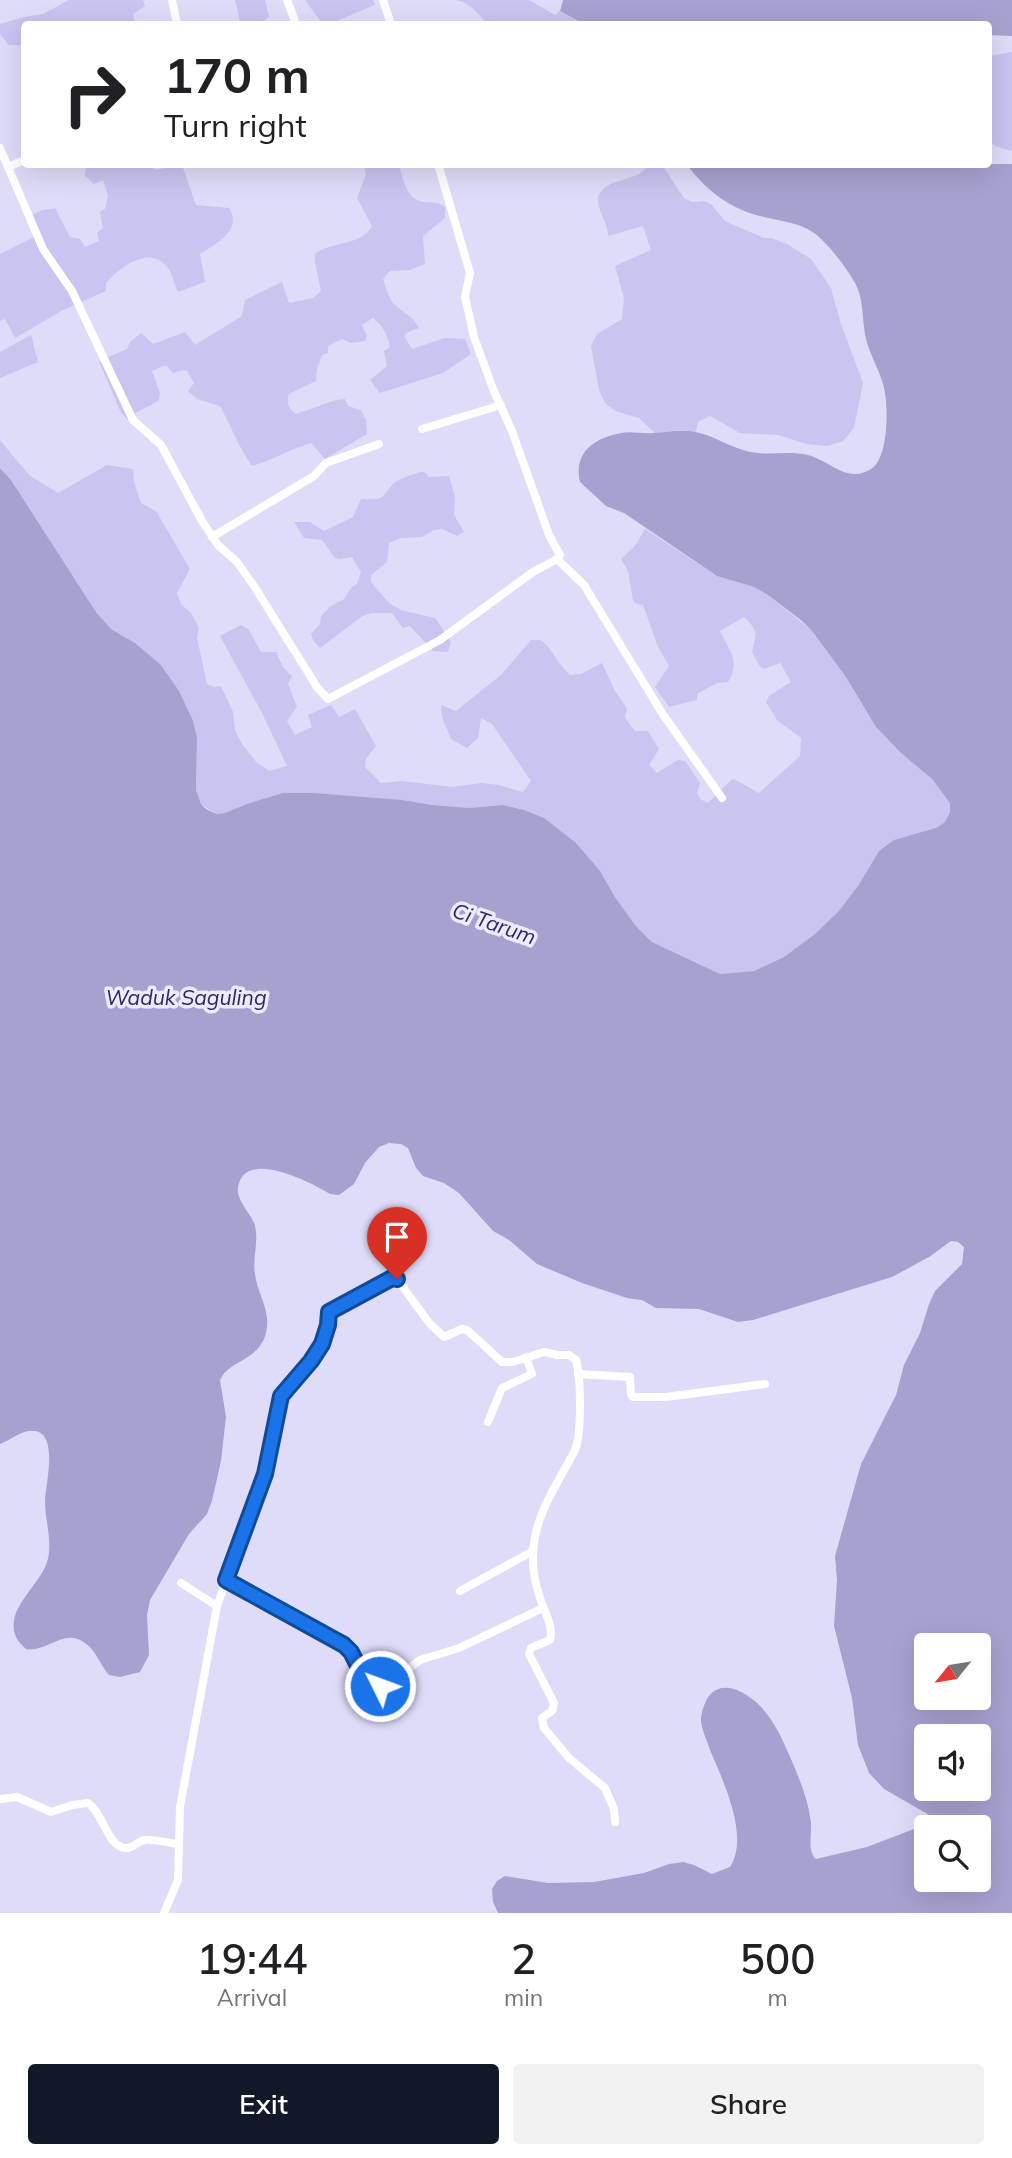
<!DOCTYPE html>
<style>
:root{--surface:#fff;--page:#f2f2f2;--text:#202124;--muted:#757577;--accent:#111827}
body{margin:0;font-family:Mulish,sans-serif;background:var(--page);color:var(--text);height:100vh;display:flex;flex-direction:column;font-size:26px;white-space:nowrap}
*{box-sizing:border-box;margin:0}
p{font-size:23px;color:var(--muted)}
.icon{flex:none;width:38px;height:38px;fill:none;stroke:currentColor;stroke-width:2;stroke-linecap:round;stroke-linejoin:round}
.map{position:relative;height:1913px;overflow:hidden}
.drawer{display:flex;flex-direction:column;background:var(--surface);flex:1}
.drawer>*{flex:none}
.top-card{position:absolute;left:21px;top:21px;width:971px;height:147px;border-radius:7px;box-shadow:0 7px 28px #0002;background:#fff;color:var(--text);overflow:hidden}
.needle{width:46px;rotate:240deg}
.fabs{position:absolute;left:914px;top:1633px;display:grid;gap:14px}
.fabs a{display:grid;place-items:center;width:77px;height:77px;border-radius:7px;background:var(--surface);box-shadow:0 7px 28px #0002;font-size:35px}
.pin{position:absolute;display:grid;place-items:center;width:60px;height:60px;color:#fff;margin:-72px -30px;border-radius:50% 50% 50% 0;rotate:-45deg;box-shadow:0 0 7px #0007}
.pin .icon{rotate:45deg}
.me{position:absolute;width:77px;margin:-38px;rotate:312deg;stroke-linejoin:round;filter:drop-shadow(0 0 5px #0008)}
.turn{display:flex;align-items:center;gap:24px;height:147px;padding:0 28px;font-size:32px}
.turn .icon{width:91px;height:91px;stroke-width:2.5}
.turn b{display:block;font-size:49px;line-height:60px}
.eta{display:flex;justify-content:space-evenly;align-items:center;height:119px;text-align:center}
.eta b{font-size:42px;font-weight:600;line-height:49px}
.action{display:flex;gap:14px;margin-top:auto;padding:14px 28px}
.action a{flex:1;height:80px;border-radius:7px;background:var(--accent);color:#fff;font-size:28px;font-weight:600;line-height:80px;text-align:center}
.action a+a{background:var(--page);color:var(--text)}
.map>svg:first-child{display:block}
.green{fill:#c9c4f0}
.water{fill:#a7a1d0;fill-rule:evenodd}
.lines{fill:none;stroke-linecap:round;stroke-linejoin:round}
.street{stroke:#fff;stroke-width:8}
.route-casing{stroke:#114b97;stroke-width:18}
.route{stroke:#1a73e8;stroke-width:12}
.labels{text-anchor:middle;stroke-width:7;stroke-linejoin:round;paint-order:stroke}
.water-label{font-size:21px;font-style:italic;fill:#332660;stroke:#ecebfd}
</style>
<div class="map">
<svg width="1012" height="1913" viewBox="0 0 1012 1913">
<rect width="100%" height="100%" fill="#dfdcf9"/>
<g class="green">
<polygon points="69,0 143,0 145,6 133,14 135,24 24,24 24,45 9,45 0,34 0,24 24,17 43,14"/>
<polygon points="235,0 265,0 269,17 259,24 233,24 240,22"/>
<polygon points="305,0 373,0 375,5 334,22 321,22"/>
<path d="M456,0h73l26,15 5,-4 24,13h-98c-6,-10 -18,-22 -30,-24z"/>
<polygon points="1012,52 1012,151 995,146 989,140 989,56"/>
<path d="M89,165h63l3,5 27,-5 14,40 33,3c14,22 -13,36 -29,46l5,28 -27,10c-3,-6 -5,-14 -8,-21 -17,-29 -49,-5 -64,12v8l-43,19 -48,28 -10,-19 -5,2v-67l40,-20 -8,-19 11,-5 12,-2 15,29 10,2 5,8 14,-6 -2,-8 6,-5 -3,-16 5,-3 3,-13 -5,-16 -9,4 -9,-8 1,-9z"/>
<path d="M364,165h35c4,13 7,34 24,37 9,1 14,-1 22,5v11l-22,18 2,28 -15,6 -20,1 -7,8c3,9 5,19 12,26 9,8 19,12 24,23l-13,5 -2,3 8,13 33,-11 20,1 6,15 -28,19 -63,20 -10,-13 17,-14 -3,-15 6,-4c-2,-12 -8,-22 -17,-29l-11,7 5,11 -2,5 -14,2 -9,-4 -14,7v7l-6,2 -5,14 -1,12 -27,13c-3,9 -1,14 7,20l40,-14 9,-1 3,7 13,4 5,10 1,14 -42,25 -14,-16c-21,6 -38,17 -59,23 -13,-18 -21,-40 -32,-60l-23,-7 -9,-8 6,-8 -7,-12 -4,-1 -10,3 -7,-8 -14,6 8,22 -1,7c-11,9 -19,7 -31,20l-7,-7 -22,-52 28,-12 3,-7 11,-9 12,11 32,-12 10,13 47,-29 3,-16 37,-18 7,21 24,-5 8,-7 -6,-29v-8c16,-13 47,-8 57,-28l-15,-28 9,-24z"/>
<path d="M647,165h15l22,33 8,4 12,-1 7,3 14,17 39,17h7l16,6 24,15 20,29 9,33 23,62 -9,45 -11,13 -16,5 -21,-2 -27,-9 -39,-2 -30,-17 -12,6 -2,10 -14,-2 -27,3 -16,-15 -24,-7 -10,-8 -6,-13 -8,-44 6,-12 25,-15 2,-21 -9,-32 36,-16 -8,-24 -35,10c1,-13 -16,-32 -8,-43 11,-17 41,-11 47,-28z"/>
<polygon points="31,335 38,362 0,378 0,352"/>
<path d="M0,440l29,35 29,18 49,-28 26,4 1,13 7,21 15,8 34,58 -13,24 4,11 10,9 8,15 -2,10 10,46 7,3 7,-1 12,26 2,18 7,14 15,19 13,8 17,-5 -25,-53 -42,-77 21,-11 8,5 12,22h15l7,15 9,9 -4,8 9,23 -10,14 8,14 17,-8 -4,-12 23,-10 8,12 16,-8 21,37 -10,13 -1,8 16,16 21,-2 50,6 29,-4 18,2 24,7 8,-11 -39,-57 -11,-6 -3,20 -11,10 -16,-9 -9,-22 -1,-12 15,6 46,-37 29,-34h10c12,9 17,25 29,35l11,-1 21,-11 13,28 12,17 -2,10 10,13h13l11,18 -10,16 8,8 21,-13 7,1 15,22 -3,10 3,6 8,4 23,-23 3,-1 25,14 41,-37 1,-18 -24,-18 -11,-18 3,-6 22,-14 -11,-19 -16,6 -5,-4 -7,-13c4,-20 8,-19 -8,-35l-24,14c9,19 21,30 8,51l-11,1 -20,11v6l-28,7 -14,-20 14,-21 -11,-19 -15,-42 -8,-2 -2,-3 -5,-29 -7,-12 14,-13 10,-17 72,47 37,11 14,8 44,36 34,46 30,50 25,26 18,14 22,21 9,15v9l-5,10 -9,6 -57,23 -21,35 -20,26 -23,22 -31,23 -30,14 -34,3 -68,-32 -17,-17 -20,-28 -15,-26 -98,-66 -32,3 -38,-3 -29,-5 -88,-7 -61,9 -29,11 -9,1 -15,-10 -5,-14 1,-38 -37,-88 -25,-21 -24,-14 -15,-17 -85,-132 -11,-12z"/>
<path d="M420,472h4l5,5 20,-1 6,21 -1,18 10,17 -7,4 -15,-7 -8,1 -12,7 -21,1 -12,5 -2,19 -16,13v7l18,21 12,7 34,8 16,24 -3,10 -15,-1 -23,-25 -7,2 -11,-15h-21l-10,4 -41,31 -7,-8 -2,-6 9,-10 1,-8 10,-10 13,-7 7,-11 6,-4 4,-12 -9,-15 -11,2 -6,-1 -13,-18 -18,-2 -10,-16h16l14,9 29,-14 8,-18c25,1 18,0 33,-16 6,-5 19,-8 26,-11z"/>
</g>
<g class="water">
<polygon points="563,0 1012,0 1012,36 989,35 989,24 584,24 560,11"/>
<path d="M989,164h23v1749h-514l-5,-11 -1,-13 5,-8 8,-5 43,7 46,-1 50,-9 25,-9 14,-2 11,3 18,9 18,-7c20,-31 -7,-86 -20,-117 -3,-10 -9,-21 -9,-31 0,-6 3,-14 6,-20 13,-21 36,-8 50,4 10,9 16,19 22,30 12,25 30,64 32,91 1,11 -4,27 5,35l51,-12 47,-18 12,2v49h52v-53h-28l-66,-38 -15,-16 -11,-28 -6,-47 -18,-72 3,-46 -2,-24 26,-92 35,-69 8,-30 16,-32 9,-29 6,-13 27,-27 2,-17 -6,-5 -7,-1 -22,16 -37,20 -139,43 -15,2 -39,-13 -43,-1 -14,-8 -15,-2 -45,-15 -45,-19 -28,-24 -16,-9 -34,-38 -15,-10 -21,-7 -7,-8 -8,-20 -7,-4 -12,-1 -10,4 -14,16 -11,21 -15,11 -9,-1c-18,-11 -87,-47 -92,-6 -2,13 14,26 17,38 4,17 -3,32 0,48 2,18 14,34 12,52 -3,35 -37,32 -47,54l6,37 -5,44 -9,40 -5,13 -18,20 -39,66 -3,15 2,40 -9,17 -20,5 -11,-2c-9,-10 -13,-25 -24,-32 -21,-16 -38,10 -59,6 -9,-7 -14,-16 -12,-28 2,-18 25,-39 32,-56 8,-20 -1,-43 -1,-64 0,-16 18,-80 -21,-69 -8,3 -16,9 -24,12v-976l11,12 85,132 15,17 24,14 25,21 19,27 14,30 4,17 -1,52 5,14 5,5 10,5 9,-1 22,-9 36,-11h32l88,7 29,5 38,3 32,-3 22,5 20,8 32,25 24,28 15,26 20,28 17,17 68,32 34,-3 30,-14 31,-23 23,-22 20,-26 21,-35 15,-11 42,-12 9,-6 5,-10v-9l-18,-24 -31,-26 -25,-26 -30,-50 -34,-46 -10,-10 -34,-26 -14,-8 -37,-11 -93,-63 -18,-7 -26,-24c-7,-29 14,-44 41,-49 10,-2 22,1 32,0 14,-1 28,-4 42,-1 18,3 36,16 55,20 19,4 39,-2 58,3 23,6 39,29 63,14 18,-11 18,-66 12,-85 -4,-15 -13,-29 -17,-45 -4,-16 -2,-37 -9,-52 -6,-14 -30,-45 -43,-54 -14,-10 -33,-12 -50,-16 -33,-7 -57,-26 -77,-52zM926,1645h52v53h-52zM926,1736h52v52h-52z"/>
</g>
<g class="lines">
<g class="street">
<polyline points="172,0 177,24"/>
<polyline points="287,0 296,24"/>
<polyline points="383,0 391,24"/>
<polyline points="0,148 8,167"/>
<polyline points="24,160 8,167 43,249 72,291 133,420 161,445 202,521 218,545 237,562 254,586 317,687 328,699 440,640 533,572 557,559 560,555 549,535 512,431 493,389 474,337 465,297 470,273 438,164"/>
<polyline points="422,429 501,405"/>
<polyline points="212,537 314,476 326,463 379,444"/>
<polyline points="557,559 584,585 662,713 722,798"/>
<polyline points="578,1374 630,1377 631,1394 633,1397 666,1397 765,1384"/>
<polyline points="488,1422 502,1388 532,1374 526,1357"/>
<path d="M226,1580l118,65c11,12 14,35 29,42l21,-7 26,-20 39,-12 84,-40"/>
<polyline points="181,1583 217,1606"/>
<polyline points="460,1591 533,1551"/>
<path d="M0,1799l17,-2 34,15 21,-7 16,-2c15,10 20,44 37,45 9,1 12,-7 20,-8 10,-1 23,3 33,4"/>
<path d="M164,1913l14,-33 2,-73 37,-201 48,-132 16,-78 30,-35 11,-17 6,-19v-11l3,-5 61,-31 5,1 33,45 14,13 18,-8 5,1 35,32h11l31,-10 13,3h12l7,5c5,17 6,73 -1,90 -14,28 -34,55 -40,87 -4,19 -2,39 4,58 4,14 15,31 11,45l-19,8 -2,6 25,49 -2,8 -10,7 2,10 25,30 36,30 9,21 1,13"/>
</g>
</g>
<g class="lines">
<g class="route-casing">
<polyline id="route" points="380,1686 373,1687 368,1685 351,1652 344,1645 226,1580 265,1474 281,1396 311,1361 322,1344 328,1325 329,1312 392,1278 397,1279"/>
</g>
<use href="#route" class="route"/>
</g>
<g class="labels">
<g class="water-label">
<text transform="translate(494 924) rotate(19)" y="7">Ci Tarum</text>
<text x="186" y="1005">Waduk Saguling</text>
</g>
</g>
</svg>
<div class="fabs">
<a><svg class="needle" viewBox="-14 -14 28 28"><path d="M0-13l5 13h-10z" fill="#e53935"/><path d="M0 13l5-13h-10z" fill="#757577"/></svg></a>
<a><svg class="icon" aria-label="sound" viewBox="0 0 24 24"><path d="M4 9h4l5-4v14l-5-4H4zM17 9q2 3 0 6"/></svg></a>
<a><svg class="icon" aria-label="search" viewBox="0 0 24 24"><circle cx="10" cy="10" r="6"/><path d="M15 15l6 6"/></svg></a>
</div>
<div class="pin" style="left:397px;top:1279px;background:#d93025"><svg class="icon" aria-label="arrive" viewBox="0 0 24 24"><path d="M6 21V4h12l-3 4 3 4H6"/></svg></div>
<svg class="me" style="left:380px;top:1686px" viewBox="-20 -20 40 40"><circle r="17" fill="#1a73e8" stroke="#fff" stroke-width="3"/><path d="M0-11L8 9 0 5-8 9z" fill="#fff"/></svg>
<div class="top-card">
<div class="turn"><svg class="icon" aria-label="right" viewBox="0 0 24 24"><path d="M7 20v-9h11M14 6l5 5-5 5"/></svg><div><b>170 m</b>Turn right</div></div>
</div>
</div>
<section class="drawer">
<div class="eta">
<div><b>19:44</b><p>Arrival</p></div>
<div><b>2</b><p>min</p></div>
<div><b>500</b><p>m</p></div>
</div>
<div class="action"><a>Exit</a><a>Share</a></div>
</section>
